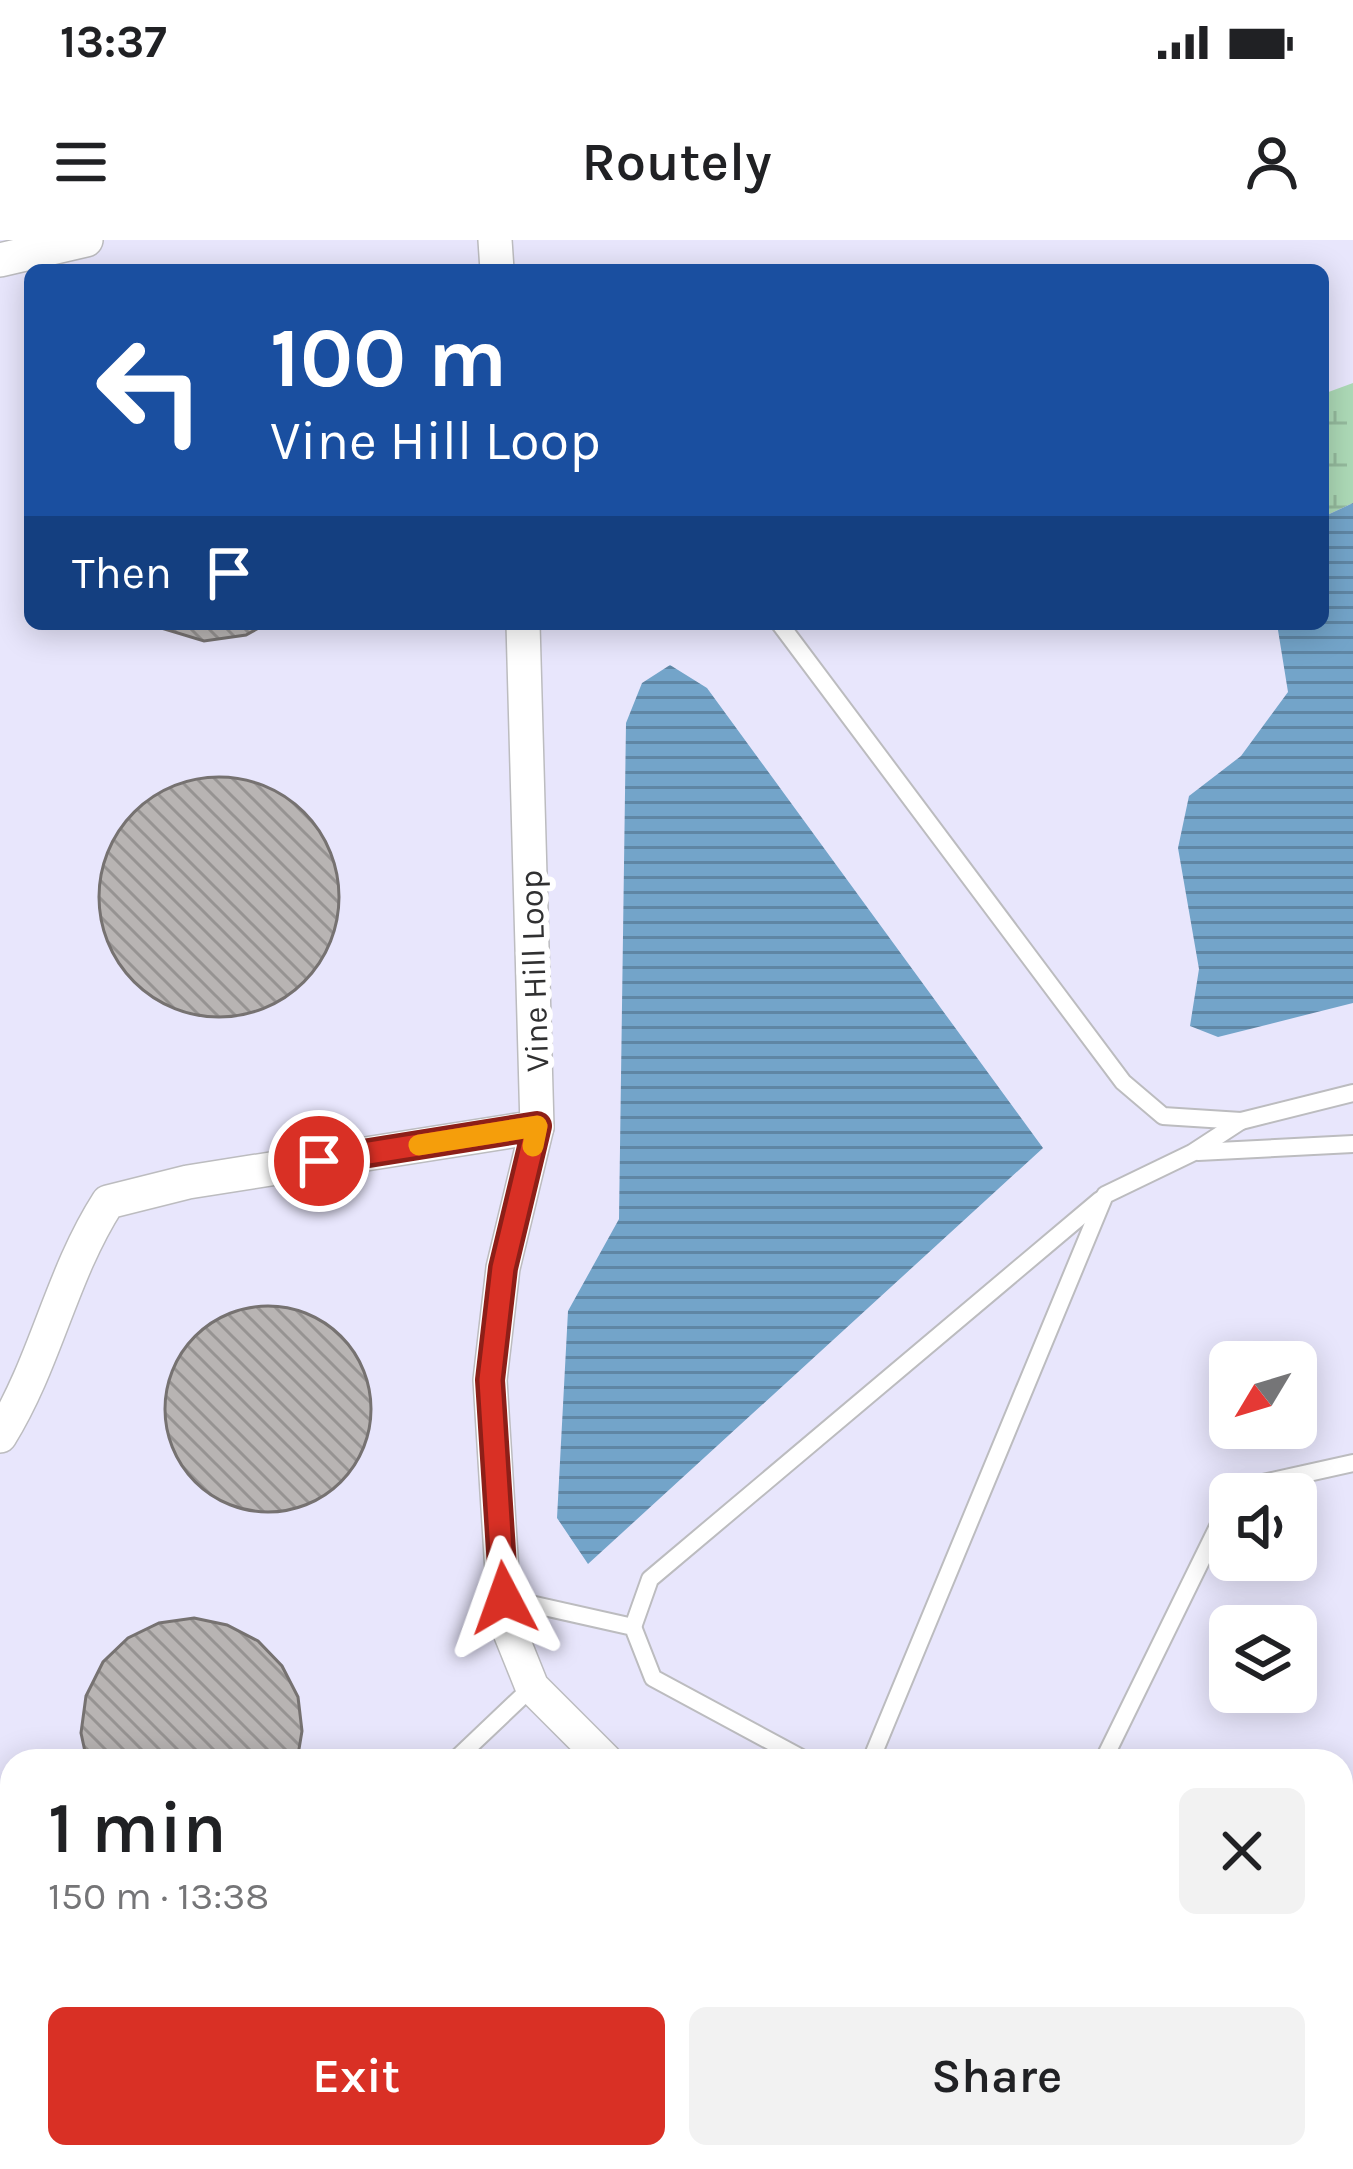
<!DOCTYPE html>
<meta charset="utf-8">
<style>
:root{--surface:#fff;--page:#f2f2f2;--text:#202124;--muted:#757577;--accent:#d93025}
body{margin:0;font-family:Karla,sans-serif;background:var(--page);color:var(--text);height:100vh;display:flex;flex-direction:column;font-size:45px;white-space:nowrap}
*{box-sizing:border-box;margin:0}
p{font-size:39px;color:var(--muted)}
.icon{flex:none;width:66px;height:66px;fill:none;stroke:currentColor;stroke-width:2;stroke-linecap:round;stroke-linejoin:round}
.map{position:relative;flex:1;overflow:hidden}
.side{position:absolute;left:0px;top:1509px;width:1353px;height:420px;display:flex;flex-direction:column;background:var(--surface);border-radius:36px 36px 0 0;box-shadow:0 6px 30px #0003}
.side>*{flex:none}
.hud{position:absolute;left:24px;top:24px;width:1305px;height:366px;border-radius:18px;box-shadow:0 6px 30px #0003;background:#1a4fa0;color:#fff;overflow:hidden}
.needle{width:78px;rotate:232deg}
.buttons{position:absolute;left:1209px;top:1101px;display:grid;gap:24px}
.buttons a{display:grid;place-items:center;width:108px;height:108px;border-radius:18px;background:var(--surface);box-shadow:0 6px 30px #0003;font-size:60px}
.pin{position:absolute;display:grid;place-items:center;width:102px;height:102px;color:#fff;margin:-51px;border:6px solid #fff;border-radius:50%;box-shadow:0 3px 12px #0007}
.me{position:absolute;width:132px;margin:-66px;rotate:356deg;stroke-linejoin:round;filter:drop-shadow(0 0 9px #0008)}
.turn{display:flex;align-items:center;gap:42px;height:252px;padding:0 48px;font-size:54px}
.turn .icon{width:156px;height:156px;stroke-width:2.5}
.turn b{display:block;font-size:84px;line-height:102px}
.then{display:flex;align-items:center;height:114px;padding:0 48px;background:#0003;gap:24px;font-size:45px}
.round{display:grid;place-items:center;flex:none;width:126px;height:126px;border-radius:18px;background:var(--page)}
.head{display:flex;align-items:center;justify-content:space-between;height:204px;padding:0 48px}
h1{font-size:72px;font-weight:600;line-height:90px}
.primary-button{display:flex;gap:24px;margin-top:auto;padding:24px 48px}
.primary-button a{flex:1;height:138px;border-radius:18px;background:var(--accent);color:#fff;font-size:48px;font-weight:600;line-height:138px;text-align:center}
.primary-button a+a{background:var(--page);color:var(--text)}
.status{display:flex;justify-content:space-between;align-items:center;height:84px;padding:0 60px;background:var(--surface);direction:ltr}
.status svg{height:33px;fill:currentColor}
header{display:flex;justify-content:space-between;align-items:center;height:156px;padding:0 48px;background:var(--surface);font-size:54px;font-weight:600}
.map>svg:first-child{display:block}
.industrial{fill:#e8e6fc;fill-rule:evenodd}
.grass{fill:url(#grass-dots)}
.wetland{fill:url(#wetland-marsh)}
.water{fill:url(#water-rules)}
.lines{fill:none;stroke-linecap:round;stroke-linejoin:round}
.stream{stroke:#73a4c9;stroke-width:9}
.building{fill:url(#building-back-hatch);stroke:#767271;stroke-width:3}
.service-casing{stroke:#bcbcbf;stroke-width:20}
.minor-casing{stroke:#bcbcbf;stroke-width:36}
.service{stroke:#fff;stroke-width:16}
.minor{stroke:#fff;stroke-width:33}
.route-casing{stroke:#8d1f18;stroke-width:30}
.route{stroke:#d93025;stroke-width:21}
.slow{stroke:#f59e0b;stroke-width:21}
.labels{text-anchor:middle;stroke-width:12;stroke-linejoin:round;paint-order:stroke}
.street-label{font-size:33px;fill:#303031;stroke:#fff}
</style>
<div class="status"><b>13:37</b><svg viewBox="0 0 49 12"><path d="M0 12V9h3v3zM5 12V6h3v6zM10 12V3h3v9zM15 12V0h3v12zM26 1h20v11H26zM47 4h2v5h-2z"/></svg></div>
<header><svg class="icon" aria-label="menu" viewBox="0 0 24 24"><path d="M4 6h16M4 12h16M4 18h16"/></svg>Routely<svg class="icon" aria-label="person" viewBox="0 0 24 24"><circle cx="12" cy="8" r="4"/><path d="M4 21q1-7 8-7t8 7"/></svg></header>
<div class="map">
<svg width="1353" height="1929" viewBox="0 0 1353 1929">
<defs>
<pattern id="grass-dots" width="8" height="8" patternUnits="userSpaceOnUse" patternTransform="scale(3)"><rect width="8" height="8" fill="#addab7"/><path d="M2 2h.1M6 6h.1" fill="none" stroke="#95bb9e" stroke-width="1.8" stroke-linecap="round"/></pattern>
<pattern id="wetland-marsh" width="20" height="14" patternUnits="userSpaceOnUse" patternTransform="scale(3)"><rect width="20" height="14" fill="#addab7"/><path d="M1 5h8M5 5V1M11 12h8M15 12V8" fill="none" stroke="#95bb9e"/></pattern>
<pattern id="water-rules" width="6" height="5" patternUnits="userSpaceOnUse" patternTransform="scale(3)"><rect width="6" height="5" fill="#73a4c9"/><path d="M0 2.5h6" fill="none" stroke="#5f86a4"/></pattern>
<pattern id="building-back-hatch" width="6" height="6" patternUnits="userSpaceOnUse" patternTransform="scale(3)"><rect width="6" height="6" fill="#b8b4b3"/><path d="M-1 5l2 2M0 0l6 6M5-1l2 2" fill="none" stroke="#969392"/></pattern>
</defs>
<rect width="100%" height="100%" fill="#f3f3f6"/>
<path class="industrial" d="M0,0h1353v1929h-1353zM30,30h1293v354h-1293zM1230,1122h66v66h-66zM1230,1254h66v66h-66zM1230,1386h66v66h-66zM12,1521h1329v396h-1329z"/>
<polygon class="grass" points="911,1917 1059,1917 1076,1929 927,1929"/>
<polygon class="wetland" points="1353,143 1353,263 1323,277 1323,154"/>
<g class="water">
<polygon points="1353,263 1353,763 1218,797 1190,786 1199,729 1178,608 1189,556 1241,516 1288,452 1277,384 1323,384 1323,277"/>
<polygon points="670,425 707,448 1043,908 588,1324 557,1278 568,1071 619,979 626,483 642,443"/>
<polygon points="376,1917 817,1917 835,1929 359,1929"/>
</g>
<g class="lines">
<g class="stream">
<polyline points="986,1917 1004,1929"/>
<polyline points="213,1929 224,1917"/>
</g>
</g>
<g class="building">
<polygon points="148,384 266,384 246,395 204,401"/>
<circle cx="219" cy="657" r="120"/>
<circle cx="268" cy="1169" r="103"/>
<polygon points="194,1378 227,1385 258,1401 282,1426 298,1457 302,1491 297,1521 87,1521 81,1493 86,1456 103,1422 128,1398 159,1383"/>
</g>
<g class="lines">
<g class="service-casing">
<g id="service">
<polyline points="780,384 1123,842 1163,876 1241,881 1353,853"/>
<polyline points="1198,912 1353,904"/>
<polyline points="1234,1254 1236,1249 1353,1223"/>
<polyline points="504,1358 633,1387 653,1438 807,1521"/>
<polyline points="633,1387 650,1339 1100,960"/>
<polyline points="454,1521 532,1447"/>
<polyline points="866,1521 873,1515 1105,955 1192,913 1241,881"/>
<polyline points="1103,1521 1230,1262"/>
<polyline points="1341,1634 1353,1627"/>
<polyline points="1341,1677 1353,1692"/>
<polyline points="19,1929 32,1917"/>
</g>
</g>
<g class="minor-casing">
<g id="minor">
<polyline points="495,0 497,30"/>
<polyline points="0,20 86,0"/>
<polyline points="537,887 503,1028 490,1140 505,1380 532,1447 606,1521"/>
<path d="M0,1196c46,-74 61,-161 108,-234l80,-20 349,-55 -14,-503"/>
<polyline points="1341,1905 1353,1914"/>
</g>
</g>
<use href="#service" class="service"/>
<use href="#minor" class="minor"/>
</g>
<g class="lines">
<g class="route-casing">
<polyline id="route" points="319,921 537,886 503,1028 490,1140 504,1358"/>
</g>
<use href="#route" class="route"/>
<polyline class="slow" points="419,905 537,886 533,906"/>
</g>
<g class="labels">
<g class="street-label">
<text transform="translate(533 731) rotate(-92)" y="12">Vine Hill Loop</text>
</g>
</g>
</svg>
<div class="buttons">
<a><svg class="needle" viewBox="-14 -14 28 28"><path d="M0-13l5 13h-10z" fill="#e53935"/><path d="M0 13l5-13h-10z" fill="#757577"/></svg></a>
<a><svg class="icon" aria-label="sound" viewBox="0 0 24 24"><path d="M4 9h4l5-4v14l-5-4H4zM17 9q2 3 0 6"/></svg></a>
<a><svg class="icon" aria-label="layers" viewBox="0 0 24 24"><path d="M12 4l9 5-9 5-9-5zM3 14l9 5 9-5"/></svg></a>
</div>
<div class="pin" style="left:319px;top:921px;background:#d93025"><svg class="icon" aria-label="arrive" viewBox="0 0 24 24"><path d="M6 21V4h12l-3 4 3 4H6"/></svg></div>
<svg class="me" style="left:504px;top:1358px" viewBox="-20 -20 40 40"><path d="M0-17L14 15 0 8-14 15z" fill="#d93025" stroke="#fff" stroke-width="4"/></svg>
<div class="hud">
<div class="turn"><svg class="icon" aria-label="left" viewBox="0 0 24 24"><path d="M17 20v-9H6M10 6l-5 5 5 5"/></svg><div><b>100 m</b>Vine Hill Loop</div></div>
<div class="then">Then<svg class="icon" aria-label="arrive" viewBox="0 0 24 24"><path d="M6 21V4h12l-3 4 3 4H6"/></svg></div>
</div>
<section class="side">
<div class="head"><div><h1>1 min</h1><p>150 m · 13:38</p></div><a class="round"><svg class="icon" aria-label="close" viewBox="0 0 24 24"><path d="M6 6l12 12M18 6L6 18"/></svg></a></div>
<div class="primary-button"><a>Exit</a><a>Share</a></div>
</section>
</div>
